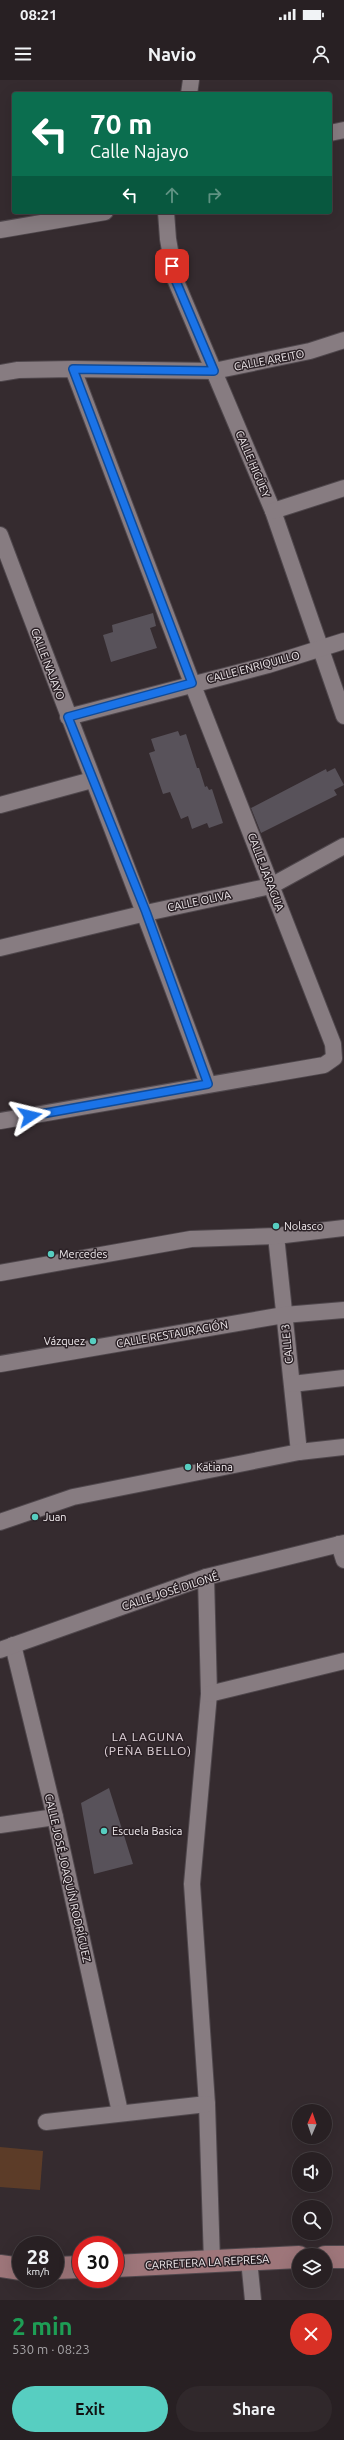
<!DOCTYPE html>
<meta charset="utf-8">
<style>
:root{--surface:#282023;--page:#30282b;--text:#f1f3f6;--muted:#a5a3a6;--line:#443e41;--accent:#57cec1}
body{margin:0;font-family:Ubuntu,sans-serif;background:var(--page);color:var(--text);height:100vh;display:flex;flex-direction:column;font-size:15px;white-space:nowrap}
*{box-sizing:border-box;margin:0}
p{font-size:13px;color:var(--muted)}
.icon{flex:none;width:22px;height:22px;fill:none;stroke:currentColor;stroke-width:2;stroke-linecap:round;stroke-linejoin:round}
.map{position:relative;height:2220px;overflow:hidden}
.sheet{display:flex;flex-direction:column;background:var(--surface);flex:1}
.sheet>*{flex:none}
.guide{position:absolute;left:12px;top:12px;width:320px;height:122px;border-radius:4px;box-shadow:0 4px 16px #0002,0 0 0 1px var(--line);background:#0b6e4f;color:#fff;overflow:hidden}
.needle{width:26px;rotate:2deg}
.fabs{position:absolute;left:292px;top:2024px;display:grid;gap:8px}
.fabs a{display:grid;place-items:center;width:40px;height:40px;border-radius:50%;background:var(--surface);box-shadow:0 4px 16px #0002,0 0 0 1px var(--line);font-size:20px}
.speed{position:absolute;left:12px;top:2156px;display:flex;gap:8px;font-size:20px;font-weight:700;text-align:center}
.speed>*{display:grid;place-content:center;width:52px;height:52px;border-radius:50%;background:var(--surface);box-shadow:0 4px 16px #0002,0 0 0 1px var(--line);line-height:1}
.speed small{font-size:10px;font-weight:400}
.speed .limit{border:6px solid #d22;background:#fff;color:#111}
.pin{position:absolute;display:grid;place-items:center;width:34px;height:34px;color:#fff;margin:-17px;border-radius:8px;box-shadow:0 2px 6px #0006}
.me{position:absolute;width:44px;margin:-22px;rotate:80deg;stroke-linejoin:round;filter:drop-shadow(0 0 3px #0008)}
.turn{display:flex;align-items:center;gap:14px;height:84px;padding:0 12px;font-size:18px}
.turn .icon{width:52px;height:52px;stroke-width:2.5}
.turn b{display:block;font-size:28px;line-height:34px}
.lanes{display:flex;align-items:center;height:38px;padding:0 12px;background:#0003;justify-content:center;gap:20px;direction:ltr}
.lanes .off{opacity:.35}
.round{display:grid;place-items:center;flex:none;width:42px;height:42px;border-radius:21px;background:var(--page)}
.summary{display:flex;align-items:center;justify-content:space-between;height:68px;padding:0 12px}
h1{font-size:24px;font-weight:700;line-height:30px;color:#1e9e55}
.primary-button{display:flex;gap:8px;margin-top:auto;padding:8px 12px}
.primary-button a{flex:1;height:46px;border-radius:24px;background:var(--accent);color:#111;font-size:16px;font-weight:700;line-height:46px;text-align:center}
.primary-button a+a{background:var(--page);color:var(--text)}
.status{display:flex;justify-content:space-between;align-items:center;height:28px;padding:0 20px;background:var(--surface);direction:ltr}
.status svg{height:11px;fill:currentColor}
header{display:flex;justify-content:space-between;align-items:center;height:52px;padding:0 12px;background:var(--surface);font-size:18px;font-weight:700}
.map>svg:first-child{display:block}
.green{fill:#5c3c28}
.building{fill:#58525a}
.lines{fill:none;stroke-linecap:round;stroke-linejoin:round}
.street-casing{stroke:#4f474c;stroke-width:18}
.secondary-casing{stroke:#4f474c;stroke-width:24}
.street{stroke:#877c81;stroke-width:16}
.secondary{stroke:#9e767a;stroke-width:22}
.route-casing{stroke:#114b97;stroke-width:10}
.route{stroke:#1a73e8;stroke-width:7}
.poi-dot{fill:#57cec1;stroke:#2b2126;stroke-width:1.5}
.labels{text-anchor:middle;stroke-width:3;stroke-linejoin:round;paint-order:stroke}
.street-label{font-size:11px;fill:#f2ecef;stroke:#2b2126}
.poi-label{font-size:11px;fill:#f2ecef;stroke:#2b2126;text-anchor:start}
.neighbourhood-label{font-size:12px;letter-spacing:1px;fill:#e5d8de;stroke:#2b2126}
</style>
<div class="status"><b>08:21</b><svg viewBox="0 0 49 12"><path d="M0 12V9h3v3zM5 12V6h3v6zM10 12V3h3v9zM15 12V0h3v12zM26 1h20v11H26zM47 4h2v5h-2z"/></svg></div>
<header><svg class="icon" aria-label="menu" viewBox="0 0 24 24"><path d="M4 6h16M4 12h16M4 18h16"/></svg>Navio<svg class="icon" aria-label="person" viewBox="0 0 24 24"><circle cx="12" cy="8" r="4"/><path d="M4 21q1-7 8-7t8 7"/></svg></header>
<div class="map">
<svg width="344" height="2220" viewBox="0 0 344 2220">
<rect width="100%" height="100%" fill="#352b2f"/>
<polygon class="green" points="0,2067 43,2071 40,2110 0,2107"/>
<g class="building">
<polygon points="153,533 156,546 150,548 157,568 111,582 103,555 113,552 112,545"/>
<polygon points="178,651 180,656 186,654 197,688 199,688 205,707 207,706 209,710 212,709 223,743 209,748 207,743 192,749 188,736 181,739 170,712 163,714 149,673 155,671 151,659"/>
<polygon points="335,688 344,705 334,710 337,715 261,753 251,728 326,689 327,692"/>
<polygon points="109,1708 133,1784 94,1794 81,1723"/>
</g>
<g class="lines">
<g class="street-casing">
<g id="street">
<polyline points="189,14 191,0"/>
<polyline points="330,53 344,50"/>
<polyline points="166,132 168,159 175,199 273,431 344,636"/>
<polyline points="0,150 105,132"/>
<polyline points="0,293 18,290 73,289 214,291 310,271 344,260"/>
<polyline points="273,431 344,408"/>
<path d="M0,455c69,184 141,365 208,549"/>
<polyline points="68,637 268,585 344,561"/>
<polyline points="0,725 92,700"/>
<polyline points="0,868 146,833 271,806 344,766"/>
<polyline points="0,1041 324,985 334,978 333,964 192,603 73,289"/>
<polyline points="276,1156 299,1372"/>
<polyline points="0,1193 191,1159 276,1156 344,1148"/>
<polyline points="0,1284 284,1235 344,1230"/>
<polyline points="292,1304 344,1298"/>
<polyline points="0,1442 73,1417 299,1372 344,1367"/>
<polyline points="339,1464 344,1480"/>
<polyline points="206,1497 209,1614 192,1804 207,2024 212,2182"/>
<polyline points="13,1565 55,1737 120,2032"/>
<polyline points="0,1570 206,1497 344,1463"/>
<polyline points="209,1614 344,1581"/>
<polyline points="0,1745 55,1737"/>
<polyline points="46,2042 207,2024"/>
<polyline points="249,2180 253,2220"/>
</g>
</g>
<g class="secondary-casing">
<g id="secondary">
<polyline points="325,2177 344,2177"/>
<polyline points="0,2186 21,2189"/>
<polyline points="115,2186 299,2177"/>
<polyline points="55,2188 81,2187"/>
</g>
</g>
<use href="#street" class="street"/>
<use href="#secondary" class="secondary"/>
</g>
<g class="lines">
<g class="route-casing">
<polyline id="route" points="30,1036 208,1004 146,832 68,637 192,603 73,289 214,291 175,199 172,186"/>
</g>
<use href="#route" class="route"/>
</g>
<g class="poi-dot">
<circle cx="276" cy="1146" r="4"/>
<circle cx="51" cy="1174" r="4"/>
<circle cx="93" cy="1261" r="4"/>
<circle cx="188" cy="1387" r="4"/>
<circle cx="35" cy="1437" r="4"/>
<circle cx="104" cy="1751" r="4"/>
</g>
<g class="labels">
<g class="street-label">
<text transform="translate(269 280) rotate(-11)" y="4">CALLE AREITO</text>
<text transform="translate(253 384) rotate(67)" y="4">CALLE HIGÜEY</text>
<text transform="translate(48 584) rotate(69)" y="4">CALLE NAJAYO</text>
<text transform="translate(253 587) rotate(-15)" y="4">CALLE ENRIQUILLO</text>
<text transform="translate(266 792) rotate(69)" y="4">CALLE JARAGUA</text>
<text transform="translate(199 821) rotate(-12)" y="4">CALLE OLIVA</text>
<text transform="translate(172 1254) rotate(-10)" y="4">CALLE RESTAURACIÓN</text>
<text transform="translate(287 1264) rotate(-96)" y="4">CALLE 3</text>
<text transform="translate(170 1511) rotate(-18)" y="4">CALLE JOSÉ DILONÉ</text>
<text transform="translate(68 1798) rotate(77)" y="4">CALLE JOSÉ JOAQUÍN RODRÍGUEZ</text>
<text transform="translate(207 2182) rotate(-3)" y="4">CARRETERA LA REPRESA</text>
</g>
<g class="poi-label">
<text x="284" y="1150">Nolasco</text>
<text x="59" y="1178">Mercedes</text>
<text x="85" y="1265" text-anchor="end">Vázquez</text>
<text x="196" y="1391">Katiana</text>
<text x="43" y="1441">Juan</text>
<text x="112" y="1755">Escuela Basica</text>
</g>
<g class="neighbourhood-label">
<text x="148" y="1661">LA LAGUNA<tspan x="148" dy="14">(PEÑA BELLO)</tspan></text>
</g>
</g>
</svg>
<div class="fabs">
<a><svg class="needle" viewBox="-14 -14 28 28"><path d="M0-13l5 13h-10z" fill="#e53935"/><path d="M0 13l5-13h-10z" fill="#a5a3a6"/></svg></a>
<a><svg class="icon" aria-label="sound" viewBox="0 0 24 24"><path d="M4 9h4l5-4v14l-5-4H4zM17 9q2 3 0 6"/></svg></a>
<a><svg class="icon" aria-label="search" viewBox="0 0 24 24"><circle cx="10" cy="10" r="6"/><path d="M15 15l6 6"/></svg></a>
<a><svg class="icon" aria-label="layers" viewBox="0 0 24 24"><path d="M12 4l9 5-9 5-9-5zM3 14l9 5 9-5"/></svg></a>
</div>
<div class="speed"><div>28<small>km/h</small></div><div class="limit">30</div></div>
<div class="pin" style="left:172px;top:186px;background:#d93025"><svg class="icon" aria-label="arrive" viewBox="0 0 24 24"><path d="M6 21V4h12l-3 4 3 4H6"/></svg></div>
<svg class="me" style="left:30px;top:1036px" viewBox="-20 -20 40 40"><path d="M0-17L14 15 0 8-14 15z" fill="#1a73e8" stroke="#fff" stroke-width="4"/></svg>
<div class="guide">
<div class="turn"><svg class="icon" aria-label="left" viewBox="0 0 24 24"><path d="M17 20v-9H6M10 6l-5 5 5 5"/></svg><div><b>70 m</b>Calle Najayo</div></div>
<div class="lanes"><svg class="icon" aria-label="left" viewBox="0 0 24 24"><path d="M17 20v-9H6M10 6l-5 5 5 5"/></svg><svg class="icon off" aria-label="ahead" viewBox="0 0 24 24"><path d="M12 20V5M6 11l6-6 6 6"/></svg><svg class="icon off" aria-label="right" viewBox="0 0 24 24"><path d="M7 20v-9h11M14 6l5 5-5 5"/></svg></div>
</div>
</div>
<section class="sheet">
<div class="summary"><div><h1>2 min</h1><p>530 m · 08:23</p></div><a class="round" style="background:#d93025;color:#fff"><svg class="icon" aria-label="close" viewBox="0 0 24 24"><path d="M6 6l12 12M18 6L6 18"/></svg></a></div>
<div class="primary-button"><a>Exit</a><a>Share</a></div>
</section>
